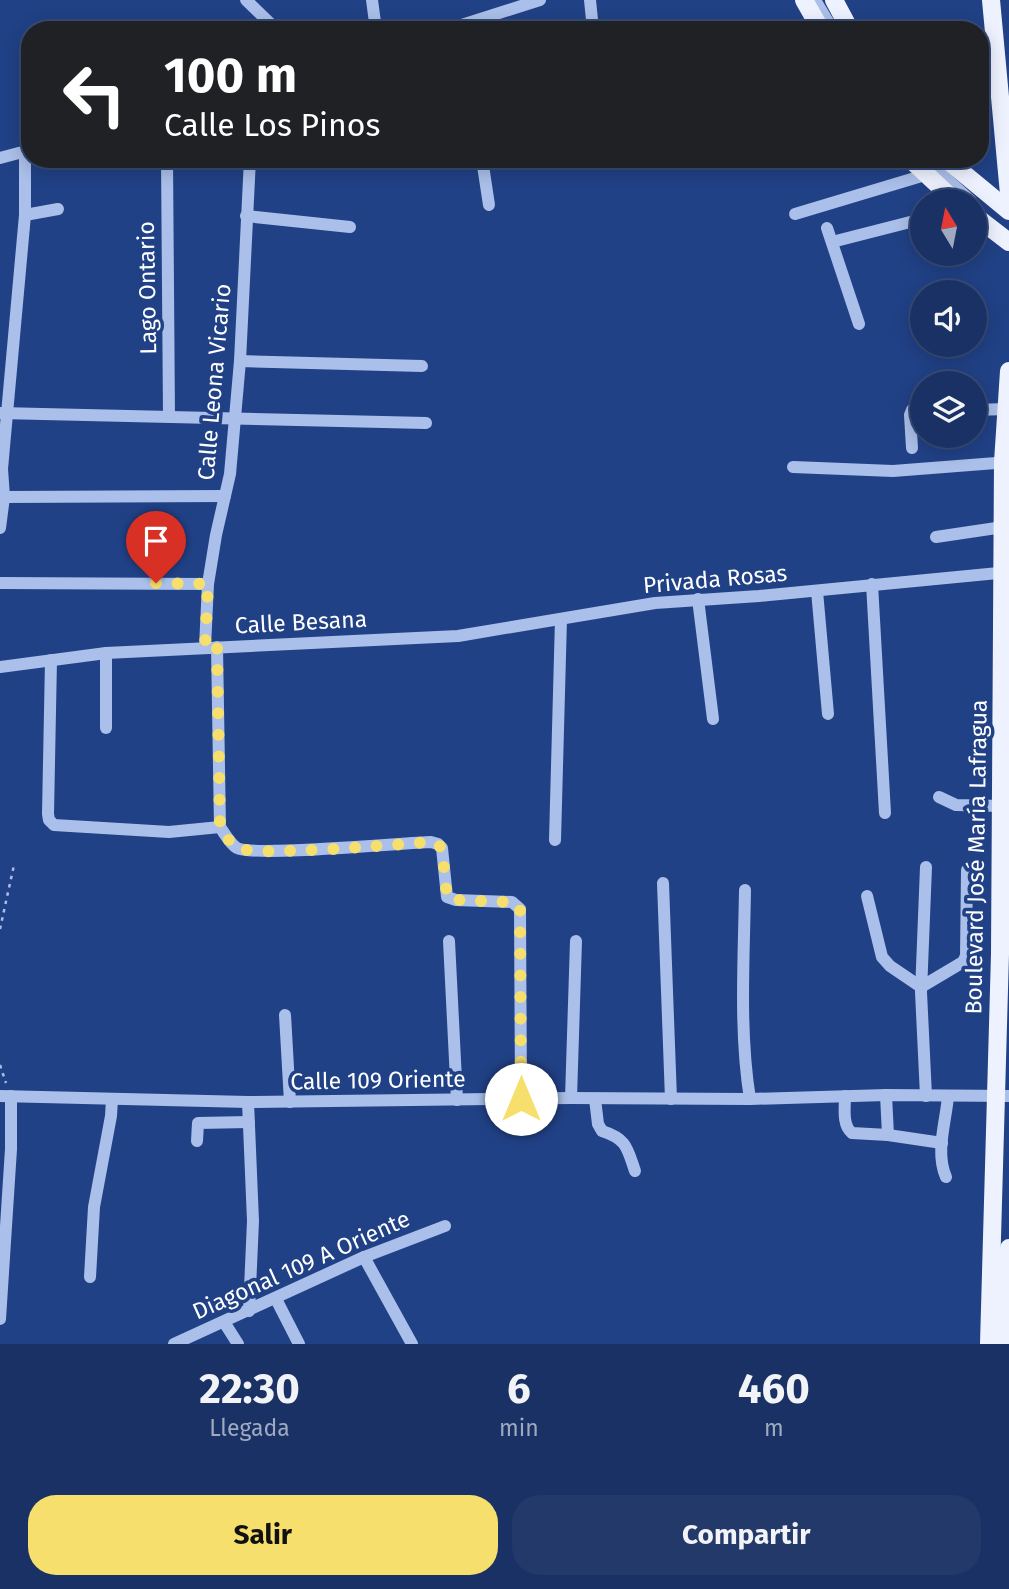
<!DOCTYPE html>
<html lang="es">
<meta charset="utf-8">
<style>
:root{--surface:#193164;--page:#22396a;--text:#f1f3f6;--muted:#9fa9bf;--line:#374c78;--accent:#f6df6c}
body{margin:0;font-family:"Fira Sans",sans-serif;background:var(--page);color:var(--text);height:100vh;display:flex;flex-direction:column;font-size:26px;white-space:nowrap}
*{box-sizing:border-box;margin:0}
p{font-size:23px;color:var(--muted)}
.icon{flex:none;width:38px;height:38px;fill:none;stroke:currentColor;stroke-width:2;stroke-linecap:round;stroke-linejoin:round}
.map{position:relative;height:1344px;overflow:hidden}
.details{display:flex;flex-direction:column;background:var(--surface);flex:1}
.details>*{flex:none}
.banner{position:absolute;left:21px;top:21px;width:968px;height:147px;border-radius:28px;box-shadow:0 4px 18px #0003,0 0 0 2px var(--line);background:#202124;color:#fff;overflow:hidden}
.needle{width:46px;rotate:350deg}
.buttons{position:absolute;left:910px;top:189px;display:grid;gap:14px}
.buttons a{display:grid;place-items:center;width:77px;height:77px;border-radius:50%;background:var(--surface);box-shadow:0 4px 18px #0003,0 0 0 2px var(--line);font-size:35px}
.pin{position:absolute;display:grid;place-items:center;width:60px;height:60px;color:#fff;margin:-72px -30px;border-radius:50% 50% 50% 0;rotate:-45deg;box-shadow:0 0 7px #0007}
.pin .icon{rotate:45deg}
.me{position:absolute;width:77px;margin:-38px;rotate:0deg;stroke-linejoin:round;filter:drop-shadow(0 0 5px #0008)}
.turn{display:flex;align-items:center;gap:24px;height:147px;padding:0 28px;font-size:32px}
.turn .icon{width:91px;height:91px;stroke-width:2.5}
.turn b{display:block;font-size:49px;line-height:60px}
.eta{display:flex;justify-content:space-evenly;align-items:center;height:119px;text-align:center}
.eta b{font-size:42px;font-weight:700;line-height:49px}
.action{display:flex;gap:14px;margin-top:auto;padding:14px 28px}
.action a{flex:1;height:80px;border-radius:28px;background:var(--accent);color:#111;font-size:28px;font-weight:700;line-height:80px;text-align:center}
.action a+a{background:var(--page);color:var(--text)}
.map>svg:first-child{display:block}
.lines{fill:none;stroke-linecap:round;stroke-linejoin:round}
.path{stroke:#aabfe9;stroke-width:2.5;stroke-dasharray:3.5 5;stroke-linecap:butt}
.minor{stroke:#aabfe9;stroke-width:12}
.major{stroke:#eef2fe;stroke-width:18}
.route{stroke:#f6df6c;stroke-width:12;stroke-dasharray:0 21.6}
.labels{text-anchor:middle;stroke-width:7;stroke-linejoin:round;paint-order:stroke}
.street-label{font-size:23px;fill:#fff;stroke:#214186}
</style>
<div class="map">
<svg width="1009" height="1344" viewBox="0 0 1009 1344">
<rect width="100%" height="100%" fill="#214186"/>
<g class="lines">
<g class="path">
<polyline points="0,929 14,865"/>
<polyline points="0,1065 6,1083"/>
</g>
<g class="minor">
<polyline points="246,0 277,30"/>
<polyline points="372,0 376,30"/>
<polyline points="590,0 593,30"/>
<polyline points="815,0 833,30"/>
<polyline points="446,30 540,0"/>
<polyline points="0,158 30,150"/>
<polyline points="167,159 169,416"/>
<polyline points="482,159 489,205"/>
<polyline points="874,159 880,162 884,159"/>
<polyline points="925,159 971,201"/>
<polyline points="795,214 925,175"/>
<polyline points="25,215 58,209"/>
<polyline points="246,216 350,227"/>
<polyline points="827,228 859,324"/>
<polyline points="832,242 922,219"/>
<polyline points="240,361 422,366"/>
<polyline points="975,410 1006,409"/>
<polyline points="0,413 426,423"/>
<polyline points="912,448 910,415 912,410 922,410"/>
<polyline points="793,467 893,471 1009,462"/>
<polyline points="4,497 225,496"/>
<polyline points="0,528 4,497 2,469 25,215 25,151"/>
<polyline points="936,537 1003,527"/>
<polyline points="0,583 208,584"/>
<polyline points="872,584 885,813"/>
<polyline points="817,591 828,714"/>
<polyline points="698,599 713,719"/>
<polyline points="205,647 208,584 216,535 230,474 240,361 250,159"/>
<path d="M217,647l3,180c5,7 10,17 17,21 17,9 165,-5 194,-6l7,2 4,4 5,49 9,3 56,2 8,7 1,190"/>
<polyline points="106,653 106,728"/>
<polyline points="51,660 48,814 49,820 54,825 169,832 220,827"/>
<polyline points="0,667 106,653 458,636 655,603 759,596 1009,572"/>
<polyline points="939,797 956,805 1002,806"/>
<polyline points="555,840 561,619"/>
<polyline points="663,883 671,1099"/>
<path d="M745,890c-1,69 -6,141 5,209"/>
<polyline points="867,896 882,957 890,966 921,987 963,962 966,956 967,870"/>
<polyline points="449,941 457,1100"/>
<polyline points="285,1015 290,1102"/>
<polyline points="886,1095 888,1135 942,1143"/>
<polyline points="0,1096 248,1102 571,1098 750,1099 886,1095 1009,1096"/>
<path d="M845,1096c0,12 -3,29 7,37l36,2"/>
<polyline points="926,1096 921,992 926,867"/>
<polyline points="571,1098 576,941"/>
<path d="M595,1099l3,25 4,7c25,8 25,17 33,40"/>
<polyline points="248,1102 253,1221 249,1311"/>
<polyline points="197,1141 198,1123 249,1122"/>
<path d="M946,1177c-11,-25 0,-55 2,-81"/>
<polyline points="364,1257 412,1344"/>
<polyline points="90,1277 94,1207 111,1116 112,1099"/>
<polyline points="276,1299 299,1344"/>
<polyline points="0,1319 11,1149 11,1096"/>
<polyline points="224,1322 238,1344"/>
<polyline points="174,1344 364,1257 445,1226"/>
</g>
<g class="major">
<polyline points="804,0 821,30"/>
<polyline points="834,0 850,30"/>
<polyline points="991,0 1009,194"/>
<polyline points="910,159 955,201"/>
<polyline points="946,159 1009,211"/>
<polyline points="975,216 1009,242"/>
<polyline points="989,1344 1000,954 1003,462 1009,371"/>
<polyline points="1006,1344 1009,1248"/>
</g>
</g>
<g class="lines">
<path class="route" d="M156,583l52,1 -3,64 12,-1 3,181c5,6 10,16 18,20 16,9 164,-4 193,-6l7,2 4,5 5,48 9,3 56,2 8,7 1,190"/>
</g>
<g class="labels">
<g class="street-label">
<text transform="translate(147 288) rotate(-91)" y="8">Lago Ontario</text>
<text transform="translate(214 382) rotate(-85)" y="8">Calle Leona Vicario</text>
<text transform="translate(715 579) rotate(-5)" y="8">Privada Rosas</text>
<text transform="translate(301 622) rotate(-3)" y="8">Calle Besana</text>
<text transform="translate(976 857) rotate(-89)" y="8">Boulevard José María Lafragua</text>
<text transform="translate(378 1080) rotate(-1)" y="8">Calle 109 Oriente</text>
<text transform="translate(301 1265) rotate(-24)" y="8">Diagonal 109 A Oriente</text>
</g>
</g>
</svg>
<div class="buttons">
<a><svg class="needle" viewBox="-14 -14 28 28"><path d="M0-13l5 13h-10z" fill="#e53935"/><path d="M0 13l5-13h-10z" fill="#9fa9bf"/></svg></a>
<a><svg class="icon" aria-label="sound" viewBox="0 0 24 24"><path d="M4 9h4l5-4v14l-5-4H4zM17 9q2 3 0 6"/></svg></a>
<a><svg class="icon" aria-label="layers" viewBox="0 0 24 24"><path d="M12 4l9 5-9 5-9-5zM3 14l9 5 9-5"/></svg></a>
</div>
<div class="pin" style="left:156px;top:583px;background:#d93025"><svg class="icon" aria-label="arrive" viewBox="0 0 24 24"><path d="M6 21V4h12l-3 4 3 4H6"/></svg></div>
<svg class="me" style="left:521px;top:1099px" viewBox="-20 -20 40 40"><circle r="19" fill="#fff"/><path d="M0-13L10 11 0 6-10 11z" fill="#f6df6c"/></svg>
<div class="banner">
<div class="turn"><svg class="icon" aria-label="left" viewBox="0 0 24 24"><path d="M17 20v-9H6M10 6l-5 5 5 5"/></svg><div><b>100 m</b>Calle Los Pinos</div></div>
</div>
</div>
<section class="details">
<div class="eta">
<div><b>22:30</b><p>Llegada</p></div>
<div><b>6</b><p>min</p></div>
<div><b>460</b><p>m</p></div>
</div>
<div class="action"><a>Salir</a><a>Compartir</a></div>
</section>
